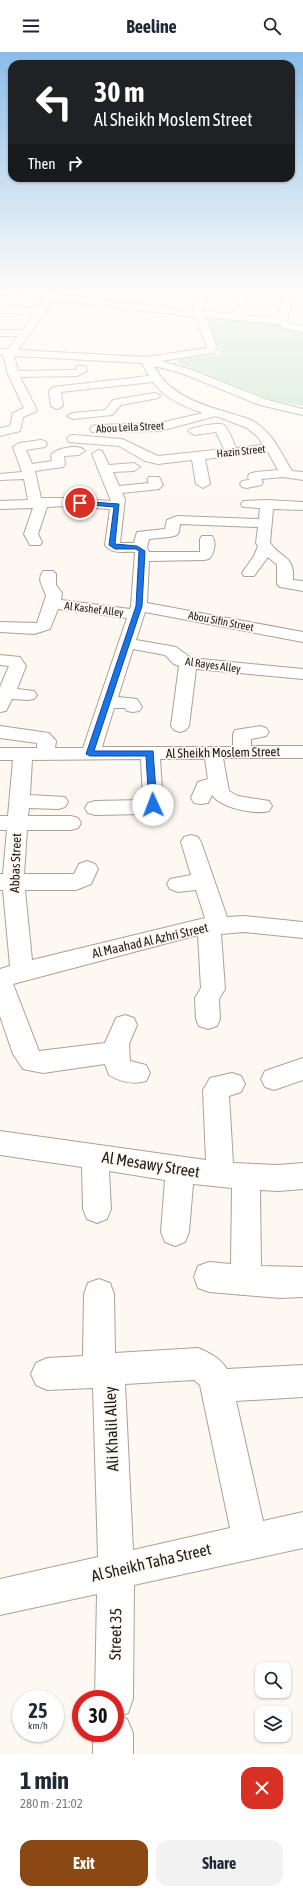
<!DOCTYPE html>
<meta charset="utf-8">
<style>
:root{--surface:#fff;--page:#f2f2f3;--text:#1f2937;--muted:#747a83;--accent:#8a4914}
body{margin:0;font-family:"Asap Condensed",sans-serif;background:var(--page);color:var(--text);height:100vh;display:flex;flex-direction:column;font-size:15px;white-space:nowrap}
*{box-sizing:border-box;margin:0}
p{font-size:13px;color:var(--muted)}
.icon{flex:none;width:22px;height:22px;fill:none;stroke:currentColor;stroke-width:2;stroke-linecap:round;stroke-linejoin:round}
.map{position:relative;height:1702px;overflow:hidden}
.sheet{display:flex;flex-direction:column;background:var(--surface);flex:1}
.sheet>*{flex:none}
.hud{position:absolute;left:8px;top:8px;width:287px;height:122px;border-radius:12px;box-shadow:0 1px 3px #0004;background:#202124;color:#fff;overflow:hidden}
.fabs{position:absolute;left:255px;top:1610px;display:grid;gap:8px}
.fabs a{display:grid;place-items:center;width:36px;height:36px;border-radius:8px;background:var(--surface);box-shadow:0 1px 3px #0004;font-size:20px}
.speed{position:absolute;left:12px;top:1638px;display:flex;gap:8px;font-size:20px;font-weight:700;text-align:center}
.speed>*{display:grid;place-content:center;width:52px;height:52px;border-radius:50%;background:var(--surface);box-shadow:0 1px 3px #0004;line-height:1}
.speed small{font-size:10px;font-weight:400}
.speed .limit{border:6px solid #d22;background:#fff;color:#111}
.pin{position:absolute;display:grid;place-items:center;width:34px;height:34px;color:#fff;margin:-17px;border:2px solid #fff;border-radius:50%;box-shadow:0 1px 4px #0007}
.me{position:absolute;width:44px;margin:-22px;rotate:358deg;stroke-linejoin:round;filter:drop-shadow(0 0 3px #0008)}
.turn{display:flex;align-items:center;gap:14px;height:84px;padding:0 20px;font-size:18px}
.turn .icon{width:52px;height:52px;stroke-width:2.5}
.turn b{display:block;font-size:28px;line-height:34px}
.then{display:flex;align-items:center;height:38px;padding:0 20px;background:#0003;gap:8px;font-size:15px}
.round{display:grid;place-items:center;flex:none;width:42px;height:42px;border-radius:12px;background:var(--page)}
.headline{display:flex;align-items:center;justify-content:space-between;height:68px;padding:0 20px}
h1{font-size:24px;font-weight:700;line-height:30px}
.cta{display:flex;gap:8px;margin-top:auto;padding:8px 20px}
.cta a{flex:1;height:46px;border-radius:12px;background:var(--accent);color:#fff;font-size:16px;font-weight:700;line-height:46px;text-align:center}
.cta a+a{background:var(--page);color:var(--text)}
header{display:flex;justify-content:space-between;align-items:center;height:52px;padding:0 20px;background:var(--surface);font-size:18px;font-weight:700}
.map>svg:first-child{display:block}
.green{fill:#c3e6c9}
.lines{fill:none;stroke-linecap:round;stroke-linejoin:round}
.minor-casing{stroke:#afa092;stroke-width:2}
.minor{fill:#fff;fill-rule:evenodd}
.route{fill:#1a73e8;stroke:#114b97}
.labels{text-anchor:middle;stroke-width:3.5;stroke-linejoin:round;paint-order:stroke}
.far-street-label{font-size:11px;fill:#201b15;stroke:#fef8f2}
.street-label{font-size:13px;fill:#201b15;stroke:#fef8f2}
.near-street-label{font-size:16px;fill:#201b15;stroke:#fef8f2}
</style>
<header><svg class="icon" aria-label="menu" viewBox="0 0 24 24"><path d="M4 6h16M4 12h16M4 18h16"/></svg>Beeline<svg class="icon" aria-label="search" viewBox="0 0 24 24"><circle cx="10" cy="10" r="6"/><path d="M15 15l6 6"/></svg></header>
<div class="map">
<svg width="303" height="1702" viewBox="0 0 303 1702">
<rect width="100%" height="100%" fill="#fef8f2"/>
<polygon class="green" points="207,264 278,271 284,277 303,274 303,354 272,348 176,310 181,307 220,303"/>
<g class="lines">
<g class="minor-casing">
<g id="minor">
<polygon points="0,240 8,240 9,241 7,243 0,244"/>
<path d="M19,240h19l154,19 9,-19h8l-8,19 31,3 10,-22h8l-8,23 36,3 7,-26h9l-7,29 2,3 14,2v6l-20,-4 -4,-4 -73,-7 11,31 -3,5 -53,8 28,8 79,31 35,9v6l-43,-10 -79,-32 -27,-7c15,29 45,38 75,47 11,3 23,6 31,13 15,11 23,31 32,45l11,1v8l-20,-3 -22,2 2,3 -2,3 -14,3 -5,-1 -2,-3 2,-3 7,-1 -1,-3 1,-3 7,-2 22,-2 -10,-18 -63,7 5,25 -7,4 -7,-4 -4,-24 -34,4 -13,-3 -26,-15 -50,-4 -2,-3 2,-3 4,-1 49,4 36,17 66,-7 -8,-17 -22,3 -6,-4c3,-4 32,-9 36,-6 5,4 9,17 12,23l27,-3 -5,-8 -11,-9 -31,-12 -56,15 -68,1 -2,-3 2,-3 4,-1 64,-2 43,-10c-19,-6 -39,-15 -50,-31l-92,10 2,14 -6,3 -6,-3 -2,-15 4,-4 96,-11 -7,-13 -128,-7 4,15 58,-1 1,-4h8l2,5 -10,5 -57,1 17,33 -2,2 -12,5 -3,14 -20,5v-8l10,-2 3,-13 11,-5 -16,-34 -5,-19h-3v-6h8l10,-13h-18v-6h23l12,-16 -35,-1v-6l38,1 6,-9 -24,-5zM53,248l143,17 11,31 -61,9 -128,-7 20,-27z"/>
<polygon points="154,341 158,342 160,344 158,346 121,353 112,363 73,367 67,364 73,361 105,358 113,348"/>
<path d="M41,388l4,1 2,3 -2,3 -19,3 6,14 20,-3 -1,-6c5,-7 28,-12 34,-4l-6,4 -15,1 1,8 -2,3 -28,4 6,27h26l44,3 -19,-47 6,-4 4,1 7,14 25,-2 6,4 -6,4 -21,1 6,14 30,-3 -2,-3 2,-3h10l4,8 -4,4 -37,4 3,6 -5,44h14l3,-11 28,-3 2,-9 10,-4 82,3 1,-11 -17,-1 -2,-3 2,-3 24,-1 36,2v8l-30,-1 -3,34c12,16 25,13 23,37l10,1v10l-23,-4 -3,-3v-19l-9,-8 -14,19h-10l-2,-3 12,-17 4,-10 -2,-3 2,-16 -78,-3 -1,8 -2,3 -7,2 -21,2 -2,9 2,4h51v-13l2,-3h10c5,7 2,17 -3,23l-5,1 -55,1 -2,42 156,29v10l-158,-30 -9,28 40,7 15,11 112,11v10l-107,-10 -7,57 -3,4 -6,2 -6,-2 -3,-4 8,-60 -5,-2 -9,-9 -32,-6 -15,48 19,2 5,8 -3,4 -6,1 -6,-1 -2,-3h-11l-12,39h131v-13l2,-4 25,-4 6,2 3,4 -3,4 -15,3v7h52v12h-80l6,33 9,5 31,5 3,5 -3,5c-14,4 -48,-3 -57,-16l-4,8 -7,1 -7,-1 -3,-5 7,-16 10,-3 -3,-20h-45l3,46 -3,5 -14,4 -51,1 -7,-2 -3,-5 3,-5 7,-2 48,-1 -2,-41 -109,1 -2,35 35,2 3,5 -3,5 -7,2 -29,-1 -1,8h43l7,2 3,5 -3,5 -7,2h-44l-3,44h50l5,-10 8,-3 8,3 3,5 -7,15 -15,6h-51l7,70 173,-42 -9,-28 -18,2 -8,-3 -3,-5 3,-5 21,-4 -10,-33 3,-5 7,-2 7,2 3,5 26,75 17,-1 59,6v16l-59,-6 -23,2 4,55 -6,10 1,20 -3,7 -9,3 -9,-3 -3,-7 -1,-21 6,-10 -3,-53 -185,49 26,67 66,-8 11,-25 9,-3 9,3 3,7 -8,19 1,17 16,4 4,8 -4,8c-13,4 -25,1 -37,-6l-4,-11 -62,9 -20,-4 -10,-15 -13,-38v-47l10,-3 -7,-76h-3v-16h3l4,-44h-7v-14h8l5,-56h-13v-12h37v-5l-37,-5v-12l49,7 7,8 -1,7h28l44,-130 -69,-9 -8,20 -16,5 -34,-2v-10l37,1 9,-27c-2,-9 -10,-15 -3,-25h10l3,3v11l6,8 -1,7 69,9 1,-3 4,-54c-10,-1 -23,3 -30,-7l5,-36 -43,-3 -20,1 -9,27 4,8 -2,3h-10l-6,-11 9,-26 -33,1v-8l28,-1 -4,-21 -24,1v-6l22,-2 -9,-25 6,-4z"/>
<polygon points="0,603 20,605 26,614 17,637 34,639 37,643 34,647 28,648 12,647 6,659 0,660 0,635 9,614 0,613"/>
<polygon points="303,1006 303,1028 274,1038 265,1035 261,1027 265,1019"/>
<polygon points="232,1021 241,1024 245,1032 241,1040 229,1044 233,1111 278,1113 303,1111 303,1137 278,1139 260,1138 261,1214 303,1215 303,1245 280,1246 209,1240 198,1236 194,1225 198,1214 209,1210 231,1212 232,1136 193,1132 189,1180 185,1190 175,1194 165,1190 161,1180 165,1128 109,1119 111,1157 107,1167 97,1171 87,1167 83,1157 82,1115 0,1103 0,1079 206,1108 203,1038 210,1026"/>
<path d="M99,1227l11,4 4,11 1,59 83,-5c12,5 22,10 29,21l76,-4v32l-67,4 27,120 40,-9v36l-169,37 -1,114 -5,14 -8,3 7,3 6,14v21h-40v-21h22v-34h-20l2,-105 -97,21v-36l98,-22 -5,-169 -46,2 -11,-5 -5,-11 5,-11 11,-5 36,-2 1,-62 4,-11zM194,1328l6,5 30,143 -97,22 -8,-166z"/>
</g>
</g>
<use href="#minor" class="minor"/>
</g>
<linearGradient id="sky" x2="0" y2="1"><stop stop-color="#88bdea"/><stop offset="0.5" stop-color="#fffcf9"/><stop offset="1" stop-color="#fffcf9" stop-opacity="0"/></linearGradient>
<rect width="303" height="478" fill="url(#sky)"/>
<polygon class="route" points="80,449 119,452 115,492 137,494 145,499 142,554 94,699 153,699 157,753 153,756 149,753 146,704 90,704 86,702 136,554 139,499 136,497 115,497 109,493 114,455 78,452"/>
<g class="labels">
<g class="far-street-label">
<text transform="translate(130 375) rotate(-3)" y="4">Abou Leila Street</text>
<text transform="translate(241 399) rotate(-6)" y="4">Hazin Street</text>
<text transform="translate(94 557) rotate(7)" y="4">Al Kashef Alley</text>
<text transform="translate(221 569) rotate(11)" y="4">Abou Sifin Street</text>
<text transform="translate(213 613) rotate(8)" y="4">Al Rayes Alley</text>
</g>
<g class="street-label">
<text transform="translate(223 700) rotate(-1)" y="5">Al Sheikh Moslem Street</text>
<text transform="translate(15 811) rotate(-88)" y="5">Abbas Street</text>
<text transform="translate(150 888) rotate(-13)" y="5">Al Maahad Al Azhri Street</text>
</g>
<g class="near-street-label">
<text transform="translate(151 1112) rotate(9)" y="6">Al Mesawy Street</text>
<text transform="translate(111 1377) rotate(-92)" y="6">Ali Khalil Alley</text>
<text transform="translate(151 1510) rotate(-13)" y="6">Al Sheikh Taha Street</text>
<text transform="translate(115 1582) rotate(-89)" y="6">Street 35</text>
</g>
</g>
</svg>
<div class="fabs">
<a><svg class="icon" aria-label="search" viewBox="0 0 24 24"><circle cx="10" cy="10" r="6"/><path d="M15 15l6 6"/></svg></a>
<a><svg class="icon" aria-label="layers" viewBox="0 0 24 24"><path d="M12 4l9 5-9 5-9-5zM3 14l9 5 9-5"/></svg></a>
</div>
<div class="speed"><div>25<small>km/h</small></div><div class="limit">30</div></div>
<div class="pin" style="left:80px;top:451px;background:#d93025"><svg class="icon" aria-label="arrive" viewBox="0 0 24 24"><path d="M6 21V4h12l-3 4 3 4H6"/></svg></div>
<svg class="me" style="left:153px;top:753px" viewBox="-20 -20 40 40"><circle r="19" fill="#fff"/><path d="M0-13L10 11 0 6-10 11z" fill="#1a73e8"/></svg>
<div class="hud">
<div class="turn"><svg class="icon" aria-label="left" viewBox="0 0 24 24"><path d="M17 20v-9H6M10 6l-5 5 5 5"/></svg><div><b>30 m</b>Al Sheikh Moslem Street</div></div>
<div class="then">Then<svg class="icon" aria-label="right" viewBox="0 0 24 24"><path d="M7 20v-9h11M14 6l5 5-5 5"/></svg></div>
</div>
</div>
<section class="sheet">
<div class="headline"><div><h1>1 min</h1><p>280 m · 21:02</p></div><a class="round" style="background:#d93025;color:#fff"><svg class="icon" aria-label="close" viewBox="0 0 24 24"><path d="M6 6l12 12M18 6L6 18"/></svg></a></div>
<div class="cta"><a>Exit</a><a>Share</a></div>
</section>
